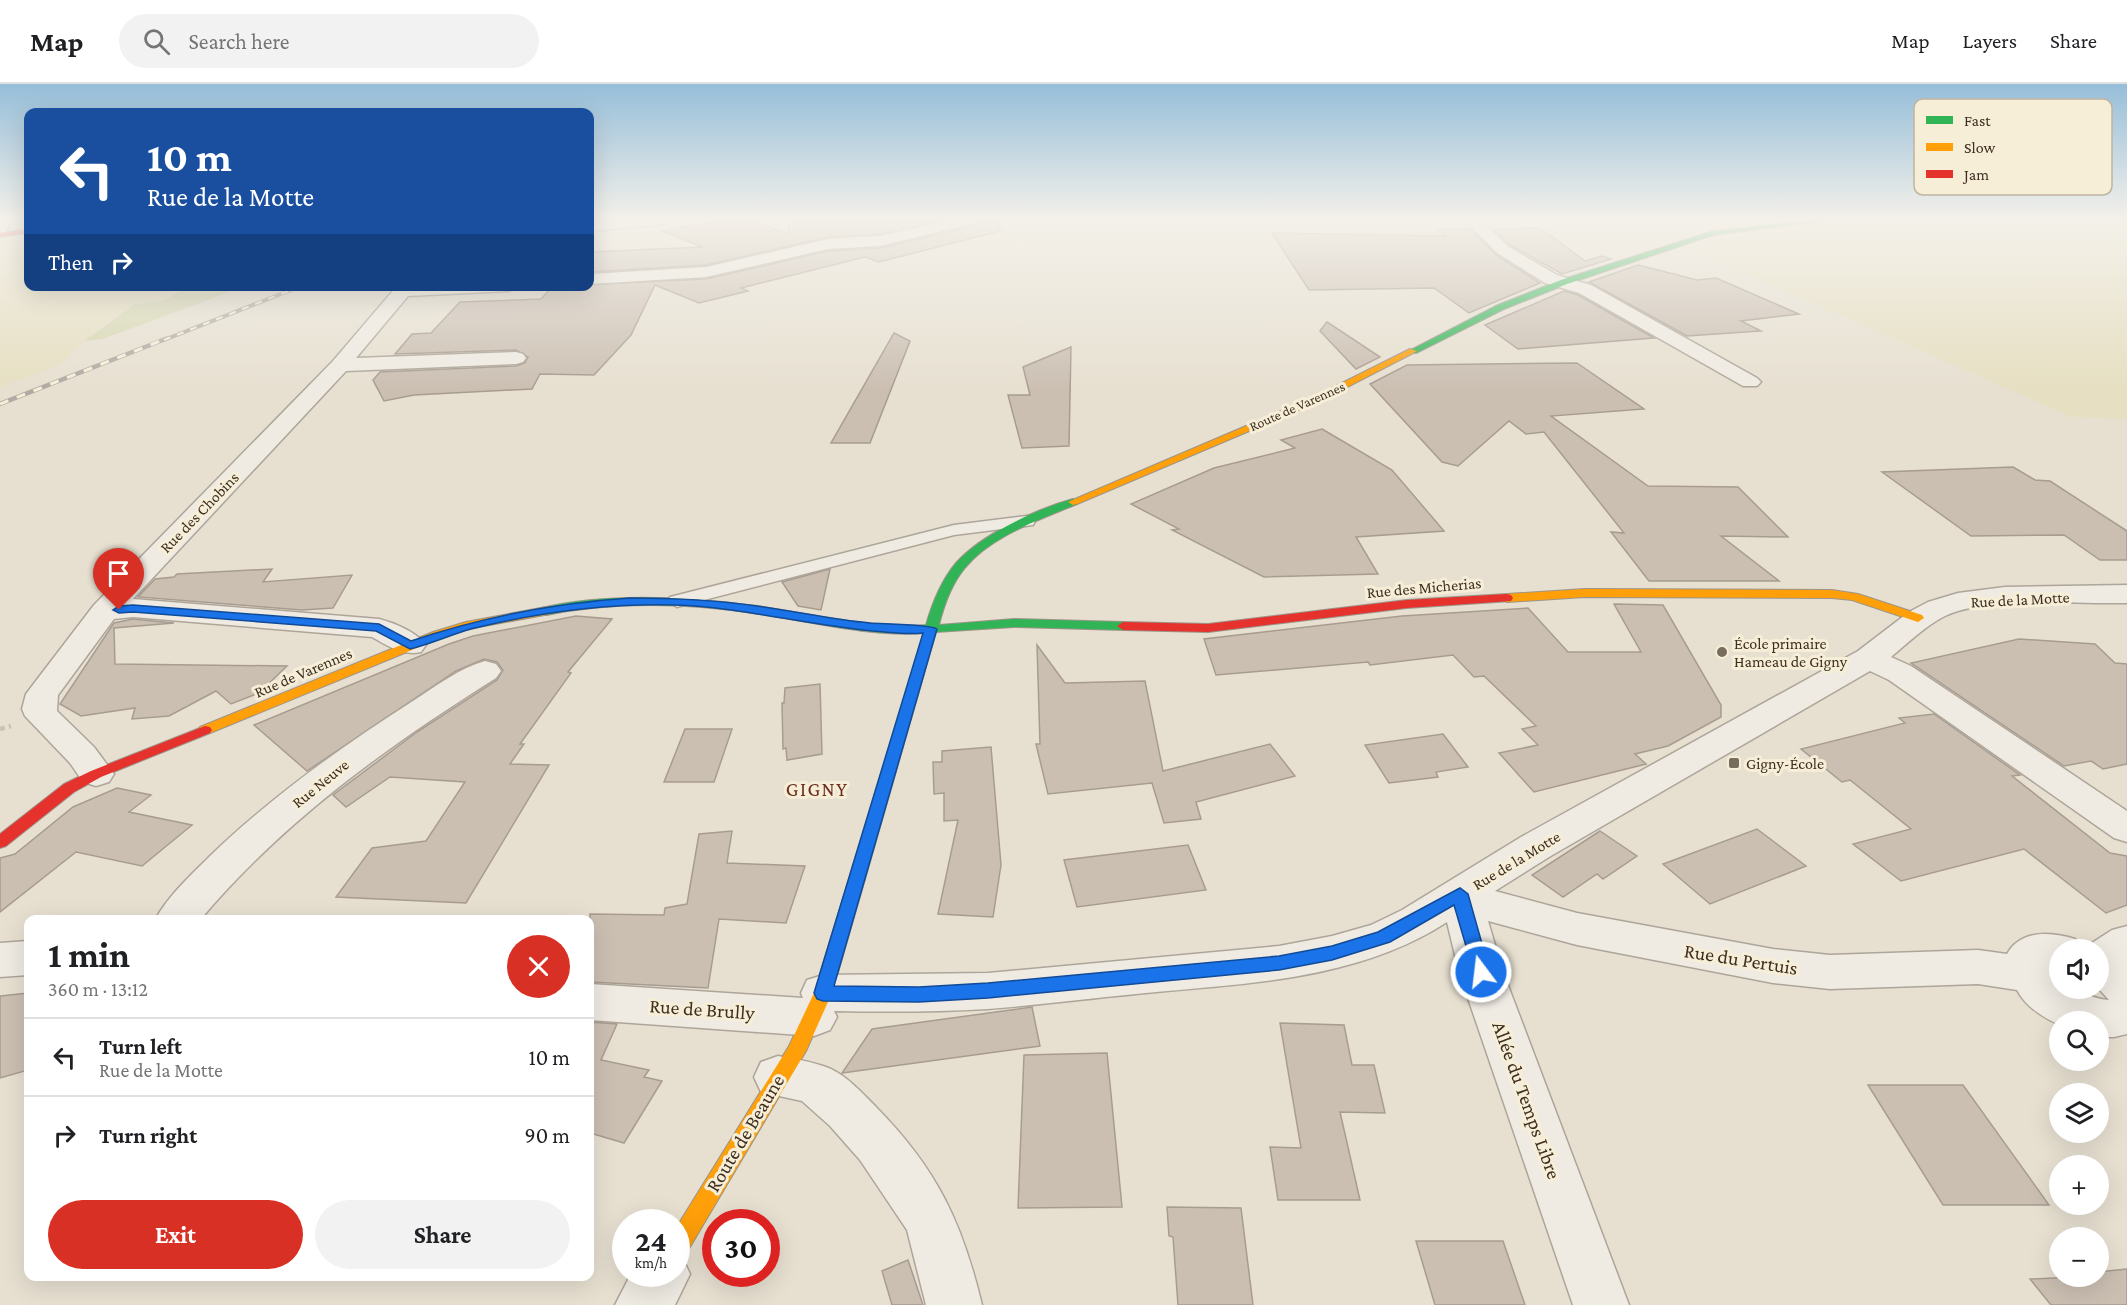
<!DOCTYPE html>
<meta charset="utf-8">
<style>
:root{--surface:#fff;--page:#f2f2f2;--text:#202124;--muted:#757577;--line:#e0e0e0;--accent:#d93025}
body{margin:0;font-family:"Crimson Pro",serif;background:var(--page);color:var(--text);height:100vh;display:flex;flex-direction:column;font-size:22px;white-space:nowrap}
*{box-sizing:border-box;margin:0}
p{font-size:20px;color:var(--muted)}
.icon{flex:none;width:33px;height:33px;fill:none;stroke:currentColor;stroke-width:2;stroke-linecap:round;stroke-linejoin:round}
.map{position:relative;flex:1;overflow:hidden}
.side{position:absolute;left:24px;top:831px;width:570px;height:366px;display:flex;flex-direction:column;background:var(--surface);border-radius:12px;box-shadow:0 6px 24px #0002}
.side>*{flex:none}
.top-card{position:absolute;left:24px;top:24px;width:570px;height:183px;border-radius:12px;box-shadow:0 6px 24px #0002;background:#1a4fa0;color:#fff;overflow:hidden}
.tools{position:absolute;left:2049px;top:855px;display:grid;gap:12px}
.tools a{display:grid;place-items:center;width:60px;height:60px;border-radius:50%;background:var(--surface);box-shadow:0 6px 24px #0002;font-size:30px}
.speed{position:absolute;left:612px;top:1125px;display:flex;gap:12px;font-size:30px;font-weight:700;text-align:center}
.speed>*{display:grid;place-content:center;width:78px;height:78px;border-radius:50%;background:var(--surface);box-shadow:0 6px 24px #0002;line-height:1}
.speed small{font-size:15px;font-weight:400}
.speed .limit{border:9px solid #d22;background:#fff;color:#111}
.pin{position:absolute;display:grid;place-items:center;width:51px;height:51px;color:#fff;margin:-62px -26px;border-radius:50% 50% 50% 0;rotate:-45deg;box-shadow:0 0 6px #0007}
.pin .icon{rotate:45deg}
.me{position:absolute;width:66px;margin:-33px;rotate:345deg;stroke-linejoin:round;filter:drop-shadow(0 0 4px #0008)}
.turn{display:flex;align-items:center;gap:21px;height:126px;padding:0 24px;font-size:27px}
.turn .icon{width:78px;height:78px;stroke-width:2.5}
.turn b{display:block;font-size:42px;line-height:51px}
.then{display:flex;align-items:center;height:57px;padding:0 24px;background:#0003;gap:12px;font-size:22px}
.round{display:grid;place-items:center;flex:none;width:63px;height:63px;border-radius:32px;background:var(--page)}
.head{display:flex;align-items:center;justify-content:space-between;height:102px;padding:0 24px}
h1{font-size:36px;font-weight:700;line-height:45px}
.action{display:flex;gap:12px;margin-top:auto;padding:12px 24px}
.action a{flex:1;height:69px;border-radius:36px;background:var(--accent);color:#fff;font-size:24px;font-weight:700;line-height:69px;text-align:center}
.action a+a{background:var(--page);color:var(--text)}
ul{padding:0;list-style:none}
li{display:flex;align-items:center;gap:18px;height:78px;padding:0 24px;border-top:2px solid var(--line)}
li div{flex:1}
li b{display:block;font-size:22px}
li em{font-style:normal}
header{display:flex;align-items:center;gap:36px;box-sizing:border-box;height:84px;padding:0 30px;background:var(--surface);border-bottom:2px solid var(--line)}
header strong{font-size:28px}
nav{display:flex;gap:33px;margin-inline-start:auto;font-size:21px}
.search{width:420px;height:54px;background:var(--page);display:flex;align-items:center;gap:15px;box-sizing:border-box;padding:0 21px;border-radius:33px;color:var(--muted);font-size:22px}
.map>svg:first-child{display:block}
.farmland{fill:#e6dfc2}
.green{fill:#d6d7b3}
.building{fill:#cbbfb2;stroke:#a89c90;stroke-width:1.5}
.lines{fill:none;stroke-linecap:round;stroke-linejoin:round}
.lane-casing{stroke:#ada599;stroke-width:3}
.street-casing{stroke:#ada599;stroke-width:3}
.fast-casing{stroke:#9c958a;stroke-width:2}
.slow-casing{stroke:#9c958a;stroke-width:2}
.jam-casing{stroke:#9c958a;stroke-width:2}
.path{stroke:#c8c2b9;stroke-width:4.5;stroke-dasharray:5 4;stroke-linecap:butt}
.lane{fill:#efebe3;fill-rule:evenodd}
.street{fill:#efebe3;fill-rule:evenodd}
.fast{fill:#30b455;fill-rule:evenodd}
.slow{fill:#ff9f0a;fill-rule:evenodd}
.jam{fill:#e5322d;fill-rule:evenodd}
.rail-far1-casing{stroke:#afaaa2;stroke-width:4}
.rail-casing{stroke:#afaaa2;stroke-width:4.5}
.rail-far1{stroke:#f7eed8;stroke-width:2;stroke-dasharray:7;stroke-linecap:butt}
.rail{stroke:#f7eed8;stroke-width:3;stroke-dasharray:9;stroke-linecap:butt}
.route{fill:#1a73e8;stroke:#114b97;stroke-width:1.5}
.poi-dot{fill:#786c5e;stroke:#f7eed8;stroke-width:2}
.labels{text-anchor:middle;stroke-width:6;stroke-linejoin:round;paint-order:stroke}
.far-street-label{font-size:14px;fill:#3d2e20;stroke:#f7eed8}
.street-label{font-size:16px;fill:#3d2e20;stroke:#f7eed8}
.poi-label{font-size:16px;fill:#3d2e20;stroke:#f7eed8;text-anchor:start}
.quarter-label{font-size:20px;letter-spacing:1.5px;fill:#6b2e1e;stroke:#f7eed8}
.near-street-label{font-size:20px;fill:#3d2e20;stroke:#f7eed8}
.key{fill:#f7eed8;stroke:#bfb4a1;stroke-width:1.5}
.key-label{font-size:16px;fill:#3d2e20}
</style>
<header>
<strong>Map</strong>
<div class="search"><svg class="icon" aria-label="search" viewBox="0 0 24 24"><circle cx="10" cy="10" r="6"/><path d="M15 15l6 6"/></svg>Search here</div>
<nav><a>Map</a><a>Layers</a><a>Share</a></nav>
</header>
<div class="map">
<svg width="2127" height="1221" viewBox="0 0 2127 1221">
<rect width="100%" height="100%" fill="#e7e0d1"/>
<g class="farmland">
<polygon points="1712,136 2127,136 2127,335 2072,333 1692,166 1745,150"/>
<polygon points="17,153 28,154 28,202 187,203 164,217 135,220 96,246 58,282 0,303 0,155"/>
</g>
<polygon class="green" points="187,202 243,203 103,255 84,257 135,220 164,217"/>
<g class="building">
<polygon points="721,136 753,136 788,150 790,136 945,136 880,150 827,153 706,181 590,188 590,168 703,163 662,147"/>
<polygon points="979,136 999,136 1000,147 879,178 865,173 741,204 748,207 699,219 655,201 631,251 594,291 540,290 532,305 414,311 384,317 373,296 380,288 516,282 525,279 528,273 516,266 395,270 412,250 431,249 460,218 541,215 553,202 706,195 828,167 881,164 976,141"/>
<polygon points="1540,144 1585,177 1602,172 1611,175 1562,190 1510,161 1493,145"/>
<polygon points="1438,145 1471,145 1496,171 1540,199 1469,229 1434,204 1309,206 1272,149 1445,152"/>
<polygon points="1638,181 1697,196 1716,194 1799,230 1741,237 1761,247 1687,252 1589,198"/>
<polygon points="1564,207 1578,211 1654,254 1518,265 1485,241"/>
<polygon points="1327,238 1380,273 1356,285 1320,247"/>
<polygon points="894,249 910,257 870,359 831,359"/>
<polygon points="1071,263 1069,362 1022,364 1008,311 1030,311 1023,283"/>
<polygon points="1577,279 1644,325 1551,332 1648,402 1738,403 1788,453 1721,452 1779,497 1649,497 1611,448 1624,449 1544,348 1526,350 1509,337 1458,382 1442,378 1370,300 1407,281"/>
<polygon points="1322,345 1392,386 1444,447 1356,453 1378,490 1264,493 1172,446 1179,445 1131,420 1214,384 1295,364 1281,356"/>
<polygon points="2013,383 2035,396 2050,397 2127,447 2127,476 2100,476 2064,451 1971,452 1882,388"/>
<polygon points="272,485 263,498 352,491 333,524 302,526 138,513 155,495 174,493 177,490"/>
<polygon points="830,485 821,526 798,522 782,498"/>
<polygon points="1614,520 1663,521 1721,621 1721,633 1668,662 1635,670 1646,680 1534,708 1499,669 1538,661 1522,645 1536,642 1484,592 1474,593 1453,571 1370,581 1368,578 1216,591 1204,555 1402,532 1528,524 1568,568 1641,568"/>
<polygon points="576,532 612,535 568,588 571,589 520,660 524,660 510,680 549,681 466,819 336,813 372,764 426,757 465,698 390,693 346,723 333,711 417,648 497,596 503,586 497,578 484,575 456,587 307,687 254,641 449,560 473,552"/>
<polygon points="133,535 174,539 114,544 115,580 287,582 259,609 231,620 216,607 169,632 132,635 135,624 81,632 60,620 114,539"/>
<polygon points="2019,555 2095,560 2115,579 2127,580 2127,680 2103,685 2091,677 2064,682 1911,579"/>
<polygon points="1037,561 1065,599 1145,597 1163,687 1270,660 1295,692 1196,718 1201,735 1164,739 1152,699 1048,710 1036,660 1040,660"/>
<polygon points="820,600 822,670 787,676 786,664 783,665 782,619 784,619 785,604"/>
<polygon points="1934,630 2020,691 2012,692 2110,769 2127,772 2127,821 2106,829 2024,765 1901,797 1853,760 1911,745 1850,696 1842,698 1801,665 1905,639 1899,634"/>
<polygon points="685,645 732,645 714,698 664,698"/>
<polygon points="1443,650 1468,683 1436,688 1438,693 1389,699 1365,661"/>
<polygon points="991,663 1001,781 993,833 938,830 958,736 944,737 944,709 934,710 933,678 942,678 942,667"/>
<polygon points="117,704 151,711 129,728 192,741 142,782 76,768 0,828 0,774 15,770 73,723"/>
<polygon points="1757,745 1806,782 1710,820 1663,780"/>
<polygon points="732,747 727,779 805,782 786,839 719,835 708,904 590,898 590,830 664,831 665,824 687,820 699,750"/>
<polygon points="1600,747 1637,772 1603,795 1597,790 1563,813 1532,791"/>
<polygon points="1188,761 1206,806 1077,823 1064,776"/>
<polygon points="28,909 28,986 0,994 0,912"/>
<polygon points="1032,923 1040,962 842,989 872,945"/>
<polygon points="590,938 617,940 601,976 649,986 644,993 662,997 624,1059 590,1049"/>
<polygon points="1280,939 1344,941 1352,981 1374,981 1385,1029 1340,1028 1360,1116 1278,1116 1270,1063 1301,1064"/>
<polygon points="1107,969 1122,1123 1018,1124 1024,971"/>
<polygon points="1868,1001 1963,1001 2049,1121 1943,1121"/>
<polygon points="1167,1123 1241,1124 1253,1221 1178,1221 1173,1153 1169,1152"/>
<polygon points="1416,1157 1503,1157 1525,1221 1435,1221"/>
<polygon points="908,1176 923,1221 892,1221 882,1187"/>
<polygon points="2127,1185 2127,1221 2051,1221 2030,1195 2098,1192 2098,1188"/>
</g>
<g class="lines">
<g class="lane-casing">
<polygon id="lane" points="1027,432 1033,433 1035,437 1033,441 954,451 677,523 668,517 670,513 954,441"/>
</g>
<g class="street-casing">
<g id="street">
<polygon points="0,136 12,136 5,149 0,151"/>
<polygon points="622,136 673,136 666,140 590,147 590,139"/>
<polygon points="953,136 977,136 975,139 880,162 828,165 706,193 590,200 590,190 706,183 828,155 880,152"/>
<polygon points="1465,136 1480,136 1509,163 1557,191 1591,201 1757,294 1761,298 1757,302 1743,302 1579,209 1545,199 1497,169"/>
<path d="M397,202h120l-8,5 -101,5 -52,62 160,-6 7,2 3,4 -3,4 -7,2 -170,7 -213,228 246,20c16,4 37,13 47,26l-5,7c-19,4 -33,-6 -49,-15l-239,-20 -19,2 -56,76 -1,16 37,36 20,27 -5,8 -13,4 -13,-4 -13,-19 -45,-47 -3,-7 4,-15 68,-89 239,-244z"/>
<path d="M2127,501v18c-50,1 -135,-7 -180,12 -21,10 -38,27 -56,42l20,9 216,145v31l-13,-4 -225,-158 -19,-9 -321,186 -54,34 82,22 196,36 57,6 148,-5 29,4c14,-25 45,-22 68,-15l6,11h-21v18l-10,-1 10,12v9c17,0 31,11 49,12l-11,-12v-38h-17l31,-20 15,-4v108l-13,3h-16v-15h-38v3c-18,-8 -34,-18 -43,-35l-39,-6 -148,5 -57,-6 -196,-38 -89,-24 15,51 126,333h-56l-114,-333 -12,-50c-89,58 -199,61 -301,71 -53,5 -106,12 -158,16 -52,3 -103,3 -154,2l3,6 -7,13 -16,6 -224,-16v-36l213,14 -2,-5 6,-13 16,-5 165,-2 291,-27 53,-10 39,-11 31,-15 119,-73 337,-186 51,-39 19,-10 30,-9 47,-6z"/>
<path d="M485,577l11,3 5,7 -5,7c-108,68 -212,142 -296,242h-45c13,-24 35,-44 54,-63 62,-60 132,-110 204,-156 22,-14 46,-33 72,-40z"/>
<polygon points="28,857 28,891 0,893 0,859"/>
<path d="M778,972c18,3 36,6 53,13 17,8 32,25 45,38 61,62 86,115 106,198h-56l-19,-75 -47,-70 -30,-34 -28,-25 -41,-9 -7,-15 7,-15z"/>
<polygon points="676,1168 681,1171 690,1190 675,1221 615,1221 631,1190 676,1190"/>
</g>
</g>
<g class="fast-casing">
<g id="fast">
<polygon points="1814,136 1829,136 1713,151 1567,200 1504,225 1416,269 1409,267 1498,221 1561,196 1710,148"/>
<path d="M1073,415l5,3 -1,2c-38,16 -87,32 -113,65 -13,16 -20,36 -25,56l75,-6 109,3 6,4 -6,4 -109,-3 -78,5 -71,247 -2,4 -6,2 -6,-2 -2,-4 75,-246c-52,4 -113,-11 -164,-19 -70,-11 -144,-13 -214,1l-6,-4 2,-3c68,-16 146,-11 215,-2 55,8 113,23 169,19 6,-21 15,-44 30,-62 25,-28 80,-54 117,-64z"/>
</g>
</g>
<g class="slow-casing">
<g id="slow">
<polygon points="1410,265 1417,267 1320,317 1077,420 1073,421 1068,418 1314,313"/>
<polygon points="1585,505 1832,506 1858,510 1922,531 1924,534 1918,538 1852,516 1832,514 1585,513 1507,518 1501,514 1507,510"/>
<polygon points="546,523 552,527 550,530 468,545 441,554 210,649 200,649 198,646 200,643 433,548 466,538"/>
<polygon points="857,789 863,791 865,795 832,909 806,967 684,1173 676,1176 676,1144 789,962 814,909 849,795 851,791"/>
</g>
</g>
<g class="jam-casing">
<g id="jam">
<polygon points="28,145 28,149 0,153 0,149"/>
<polygon points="1507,510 1511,511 1513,514 1511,517 1407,524 1208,548 1123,546 1117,542 1123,538 1208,540 1407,516"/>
<polygon points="205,642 210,643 212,646 210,649 101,693 74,708 6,762 0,764 0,750 64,700 91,687"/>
</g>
</g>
<polyline class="path" points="0,645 11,642"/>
<use href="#lane" class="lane"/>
<use href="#street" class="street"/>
<use href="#fast" class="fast"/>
<use href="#slow" class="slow"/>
<use href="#jam" class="jam"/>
<g class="rail-far1-casing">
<polyline id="rail-far1" points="164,256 301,202"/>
</g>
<g class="rail-casing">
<polyline id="rail" points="0,320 168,254"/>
</g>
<use href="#rail-far1" class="rail-far1"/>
<use href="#rail" class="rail"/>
</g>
<linearGradient id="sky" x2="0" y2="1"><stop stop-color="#96bed9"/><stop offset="0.44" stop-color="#f4f1ea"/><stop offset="1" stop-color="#f4f1ea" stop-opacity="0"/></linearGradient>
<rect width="2127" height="306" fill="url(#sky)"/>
<path class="route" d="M630,514c42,0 85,2 127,8 38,5 75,14 113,17 12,1 61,1 67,6l-103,357 85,1 69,-4 291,-27 53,-10 46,-14 82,-44 8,6 22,78 -2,5h-13l-21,-72 -64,37 -58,18 -53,10 -291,28 -69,4 -96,-1 -6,-2 -3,-6 109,-360c-17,2 -34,-1 -50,-2 -67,-6 -132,-24 -199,-26 -68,-2 -138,8 -203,24 -21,6 -41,15 -61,20l-34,-18 -243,-19 -14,1 -6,-3 6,-4 14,-1 246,19 32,17c71,-24 144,-38 219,-43z"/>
<g class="poi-dot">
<circle cx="1722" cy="568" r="6"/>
<rect x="1728" y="673" width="12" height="12" rx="3"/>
</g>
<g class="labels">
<g class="far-street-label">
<text transform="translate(1297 322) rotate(-24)" y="5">Route de Varennes</text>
</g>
<g class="street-label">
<text transform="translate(199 428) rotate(-46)" y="6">Rue des Chobins</text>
<text transform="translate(1424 503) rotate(-5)" y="6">Rue des Micherias</text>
<text transform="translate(2020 515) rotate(-3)" y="6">Rue de la Motte</text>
<text transform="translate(303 588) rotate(-23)" y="6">Rue de Varennes</text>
<text transform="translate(320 699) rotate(-39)" y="6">Rue Neuve</text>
<text transform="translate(1516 776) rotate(-31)" y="6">Rue de la Motte</text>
</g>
<g class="poi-label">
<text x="1734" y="565">École primaire<tspan x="1734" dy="18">Hameau de Gigny</tspan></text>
<text x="1746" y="685">Gigny-École</text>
</g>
<g class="quarter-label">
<text x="817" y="712">GIGNY</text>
</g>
<g class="near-street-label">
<text transform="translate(1741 875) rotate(9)" y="7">Rue du Pertuis</text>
<text transform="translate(702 925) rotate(4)" y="7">Rue de Brully</text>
<text transform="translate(1527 1016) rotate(70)" y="7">Allée du Temps Libre</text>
<text transform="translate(745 1049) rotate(-59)" y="7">Route de Beaune</text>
</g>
</g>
<rect x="1914" y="15" width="198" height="96" rx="9" class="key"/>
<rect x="1926" y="32" width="27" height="8" fill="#30b455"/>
<rect x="1926" y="59" width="27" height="8" fill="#ff9f0a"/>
<rect x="1926" y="86" width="27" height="8" fill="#e5322d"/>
<g class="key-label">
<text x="1964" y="42">Fast</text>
<text x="1964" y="69">Slow</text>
<text x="1964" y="96">Jam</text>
</g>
</svg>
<div class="tools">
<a><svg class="icon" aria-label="sound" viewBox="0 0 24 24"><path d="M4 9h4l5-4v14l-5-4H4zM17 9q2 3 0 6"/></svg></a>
<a><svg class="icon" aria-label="search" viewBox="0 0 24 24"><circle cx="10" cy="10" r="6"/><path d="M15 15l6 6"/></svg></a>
<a><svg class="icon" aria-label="layers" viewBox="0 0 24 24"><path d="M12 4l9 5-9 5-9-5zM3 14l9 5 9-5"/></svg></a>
<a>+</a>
<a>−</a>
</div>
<div class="speed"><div>24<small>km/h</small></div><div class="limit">30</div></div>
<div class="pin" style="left:119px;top:526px;background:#d93025"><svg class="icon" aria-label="arrive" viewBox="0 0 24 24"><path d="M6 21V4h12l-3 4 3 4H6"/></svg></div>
<svg class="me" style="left:1481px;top:888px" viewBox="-20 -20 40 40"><circle r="17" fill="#1a73e8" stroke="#fff" stroke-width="3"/><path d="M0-11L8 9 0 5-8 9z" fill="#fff"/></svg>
<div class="top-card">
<div class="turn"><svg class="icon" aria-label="left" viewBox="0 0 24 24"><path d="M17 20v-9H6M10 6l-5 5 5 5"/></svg><div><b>10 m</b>Rue de la Motte</div></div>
<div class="then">Then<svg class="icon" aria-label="right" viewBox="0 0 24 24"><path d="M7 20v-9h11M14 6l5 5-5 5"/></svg></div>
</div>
<section class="side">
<div class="head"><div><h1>1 min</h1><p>360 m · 13:12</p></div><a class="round" style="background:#d93025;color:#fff"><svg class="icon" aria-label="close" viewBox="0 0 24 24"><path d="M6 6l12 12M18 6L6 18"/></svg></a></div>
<ul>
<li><svg class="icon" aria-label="left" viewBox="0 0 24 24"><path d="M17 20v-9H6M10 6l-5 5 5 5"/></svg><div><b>Turn left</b><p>Rue de la Motte</p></div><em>10 m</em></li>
<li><svg class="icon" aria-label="right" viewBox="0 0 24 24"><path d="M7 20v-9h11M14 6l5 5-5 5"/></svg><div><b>Turn right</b></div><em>90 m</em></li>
</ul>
<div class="action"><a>Exit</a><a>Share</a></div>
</section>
</div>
